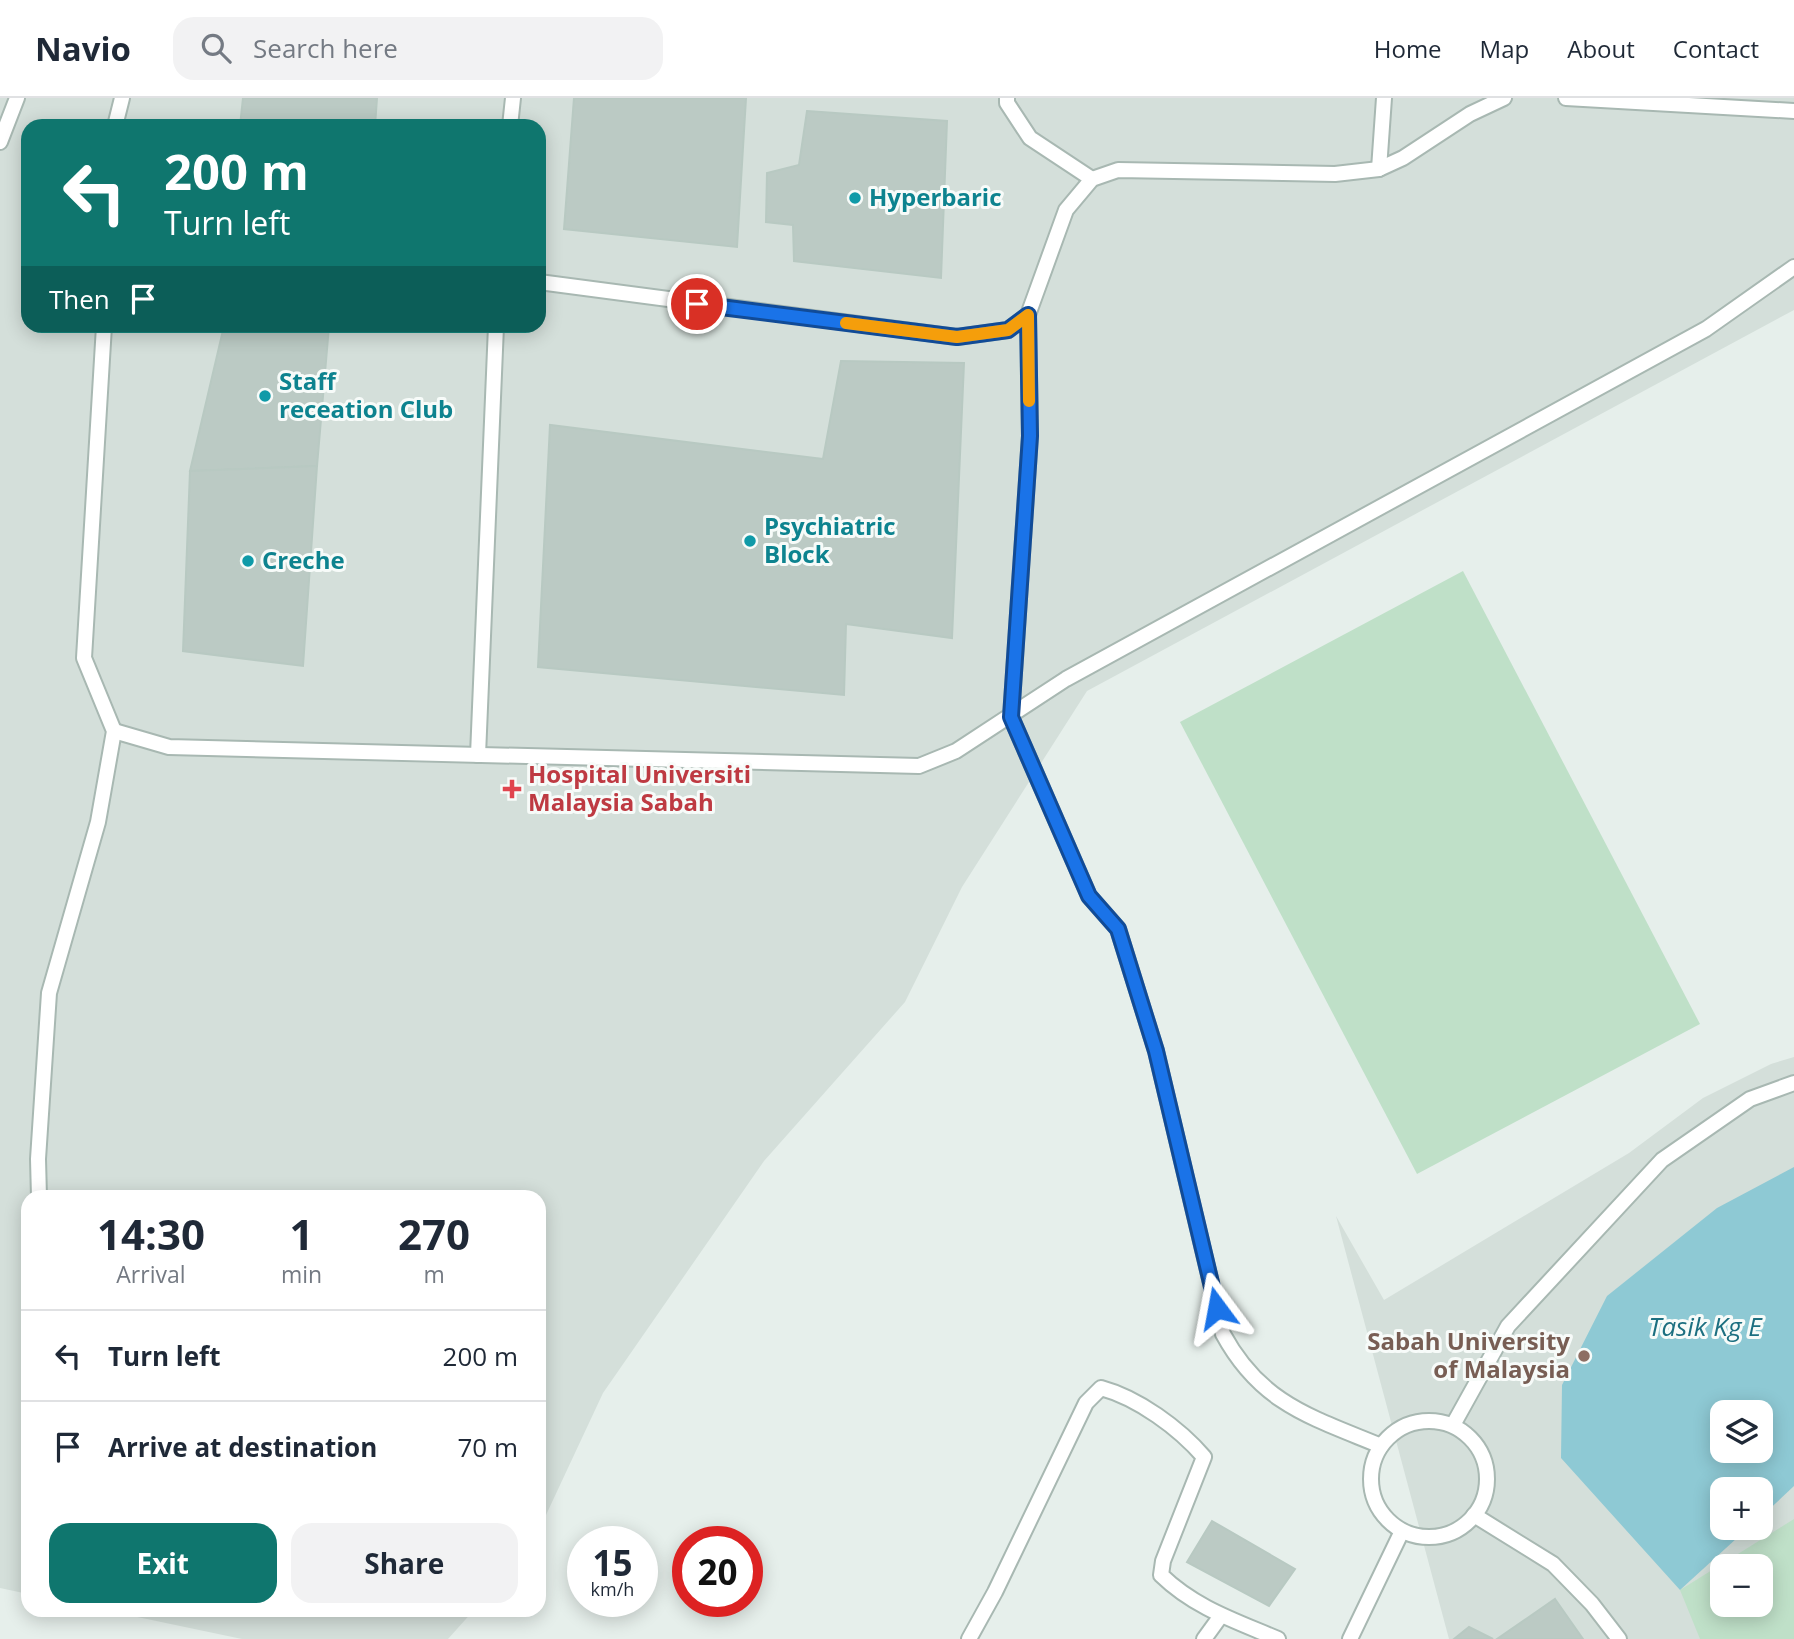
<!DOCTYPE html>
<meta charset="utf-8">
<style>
:root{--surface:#fff;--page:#f2f2f3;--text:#1f2937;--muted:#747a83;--line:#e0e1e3;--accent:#0f766e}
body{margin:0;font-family:"Open Sans",sans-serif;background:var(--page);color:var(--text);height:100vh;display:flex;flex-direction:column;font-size:26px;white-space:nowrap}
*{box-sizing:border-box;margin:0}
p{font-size:23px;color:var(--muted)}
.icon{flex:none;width:38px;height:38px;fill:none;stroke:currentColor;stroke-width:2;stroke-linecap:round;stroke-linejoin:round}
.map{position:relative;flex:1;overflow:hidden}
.sheet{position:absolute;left:21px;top:1092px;width:525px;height:427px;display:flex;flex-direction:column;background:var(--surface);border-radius:21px;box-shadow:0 4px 18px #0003}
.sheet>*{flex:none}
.banner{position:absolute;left:21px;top:21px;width:525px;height:214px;border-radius:21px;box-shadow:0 4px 18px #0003;background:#0f766e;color:#fff;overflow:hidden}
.tools{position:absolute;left:1710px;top:1302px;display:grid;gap:14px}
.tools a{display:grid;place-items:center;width:63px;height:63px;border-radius:14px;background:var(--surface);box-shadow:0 4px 18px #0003;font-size:35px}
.speed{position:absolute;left:567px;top:1428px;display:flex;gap:14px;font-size:35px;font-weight:700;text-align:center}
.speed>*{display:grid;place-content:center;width:91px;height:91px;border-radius:50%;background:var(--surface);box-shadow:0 4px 18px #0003;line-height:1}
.speed small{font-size:18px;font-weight:400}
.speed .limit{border:10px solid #d22;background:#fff;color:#111}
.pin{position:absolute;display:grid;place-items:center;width:60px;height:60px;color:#fff;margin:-30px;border:4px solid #fff;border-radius:50%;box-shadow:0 2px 7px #0007}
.me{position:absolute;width:77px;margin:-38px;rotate:347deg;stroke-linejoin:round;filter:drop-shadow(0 0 5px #0008)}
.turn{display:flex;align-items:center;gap:24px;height:147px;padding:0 28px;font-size:32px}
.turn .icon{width:91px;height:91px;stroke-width:2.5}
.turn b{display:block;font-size:49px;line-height:60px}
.then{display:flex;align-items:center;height:66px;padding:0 28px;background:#0003;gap:14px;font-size:26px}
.eta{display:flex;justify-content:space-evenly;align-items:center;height:119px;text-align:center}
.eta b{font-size:42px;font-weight:700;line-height:49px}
.primary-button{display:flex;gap:14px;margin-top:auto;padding:14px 28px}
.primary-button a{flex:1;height:80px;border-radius:21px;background:var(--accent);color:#fff;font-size:28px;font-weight:700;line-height:80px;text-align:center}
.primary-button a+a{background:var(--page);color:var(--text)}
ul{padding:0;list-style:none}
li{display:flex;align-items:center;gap:21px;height:91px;padding:0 28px;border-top:2px solid var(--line)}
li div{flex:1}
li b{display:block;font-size:26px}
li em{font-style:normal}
header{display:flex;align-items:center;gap:42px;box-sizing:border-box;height:98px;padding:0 35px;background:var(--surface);border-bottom:2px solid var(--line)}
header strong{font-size:33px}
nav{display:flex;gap:38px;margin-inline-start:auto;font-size:24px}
.search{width:490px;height:63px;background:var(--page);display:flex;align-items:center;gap:18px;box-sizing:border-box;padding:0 24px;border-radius:21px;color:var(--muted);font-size:26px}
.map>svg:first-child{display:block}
.built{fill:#d4dfda;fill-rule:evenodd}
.green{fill:#bfe0c8;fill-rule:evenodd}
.water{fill:#8ec9d4;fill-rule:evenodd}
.building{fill:#bbcac4;stroke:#b8c9c2;stroke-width:2}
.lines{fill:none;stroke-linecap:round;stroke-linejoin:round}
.service-casing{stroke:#a8b8b2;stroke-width:18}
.service{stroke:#fff;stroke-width:14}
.route-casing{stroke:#114b97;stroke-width:18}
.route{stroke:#1a73e8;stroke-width:12}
.slow{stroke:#f59e0b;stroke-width:12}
.culture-dot{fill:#0f9aa8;stroke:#f7fbf9;stroke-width:2.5}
.health-dot{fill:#e0444e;stroke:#f7fbf9;stroke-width:2.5}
.education-dot{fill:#8d6e63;stroke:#f7fbf9;stroke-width:2.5}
.labels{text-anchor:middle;stroke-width:6;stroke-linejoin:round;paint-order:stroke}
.culture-label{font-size:24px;font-weight:bold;fill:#0d838f;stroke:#f7fbf9;text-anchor:start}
.health-label{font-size:24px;font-weight:bold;fill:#be3a42;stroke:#f7fbf9;text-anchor:start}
.education-label{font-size:24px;font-weight:bold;fill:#785e54;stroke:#f7fbf9;text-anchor:end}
.water-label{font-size:26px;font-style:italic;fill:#1c6f80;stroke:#f7fbf9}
</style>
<header>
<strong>Navio</strong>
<div class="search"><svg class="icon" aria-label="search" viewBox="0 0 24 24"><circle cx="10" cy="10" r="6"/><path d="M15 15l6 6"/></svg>Search here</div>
<nav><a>Home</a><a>Map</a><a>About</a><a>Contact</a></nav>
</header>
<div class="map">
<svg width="1794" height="1541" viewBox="0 0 1794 1541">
<rect width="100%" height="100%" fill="#e6efeb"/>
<g class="built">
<path d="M0,0h1794v212l-707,381 -125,196 -57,115 -141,159 -161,232 -64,137v-333h-511v397l-28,-6zM28,28h511v200h-511z"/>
<path d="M1794,959v582h-345l-113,-423 48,84 245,-147 74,-55 68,-34zM1722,1314h38v39h-38zM1722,1391h38v39h-38zM1722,1468h38v39h-38z"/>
<polygon points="104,1512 474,1512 448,1541 242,1541"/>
</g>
<g class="green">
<polygon points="1463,473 1700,926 1417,1076 1180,624"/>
<path d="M1794,1421v120h-94l-20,-49zM1722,1468h38v39h-38z"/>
</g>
<path class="water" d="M1794,1069v319l-33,31 -1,-28h-38v39h26l-68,62 -119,-132 1,-73 45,-89 110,-88zM1722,1314h38v39h-38z"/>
<g class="building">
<polygon points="243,0 377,0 375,28 240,28"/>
<polygon points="574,0 746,0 737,149 564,131"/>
<polygon points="807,13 947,23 941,180 794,163 793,127 766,124 767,75 799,67"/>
<polygon points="224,228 329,228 317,368 190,373"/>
<polygon points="841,263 964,265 952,540 846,526 844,597 538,569 550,327 823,361"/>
<polygon points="317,368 303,568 183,553 190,373"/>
<polygon points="1212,1423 1295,1471 1269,1508 1187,1464"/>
<polygon points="1555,1501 1583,1541 1497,1541"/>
<polygon points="1469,1529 1493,1541 1454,1541"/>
</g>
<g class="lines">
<g class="service-casing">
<g id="service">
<polyline points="1007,0 1007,5 1030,40 1092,81"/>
<polyline points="1566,0 1794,13"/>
<polyline points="115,28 122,0"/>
<polyline points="510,28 513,0"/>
<polyline points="0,44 17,0"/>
<polyline points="1379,71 1384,0"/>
<polyline points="539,184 957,239 1008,232 1028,217 1066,112 1092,81 1118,72 1335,76 1379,71 1403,60 1470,16 1504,0"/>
<path d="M1028,217l2,121 -19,281 78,179 29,33 38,122 67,283c38,70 88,83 158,112"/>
<polyline points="114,633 169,649 919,668 956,653 1066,581 1706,231 1794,169"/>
<polyline points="478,657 496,228"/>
<polyline points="39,1099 38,1061 49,895 98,724 114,633 84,560 104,228"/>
<circle cx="1429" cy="1381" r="58"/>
<polyline points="1453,1327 1508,1228 1662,1062 1750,1001 1794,985"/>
<polyline points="1474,1417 1553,1466 1592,1506 1619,1541"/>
<path d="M969,1541l26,-47 91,-189 15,-15c37,10 78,40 103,69l-41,104 -2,14c34,33 75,46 117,64"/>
<polyline points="1204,1541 1220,1519"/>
<polyline points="1350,1541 1402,1433"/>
</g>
</g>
<use href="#service" class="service"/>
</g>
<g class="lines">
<g class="route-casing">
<polyline id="route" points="697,206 957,239 1008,232 1028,217 1030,338 1011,619 1089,798 1118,831 1156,953 1217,1210"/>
</g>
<use href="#route" class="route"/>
<polyline class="slow" points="846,225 957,239 1008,232 1028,217 1029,303"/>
</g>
<g class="culture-dot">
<circle cx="855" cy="100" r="7"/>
<circle cx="265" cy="298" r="7"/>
<circle cx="750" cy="443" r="7"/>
<circle cx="248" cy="463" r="7"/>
</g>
<path class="health-dot" d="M508.5 680.5h7v7h7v7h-7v7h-7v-7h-7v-7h7z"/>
<circle class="education-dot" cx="1584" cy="1258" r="7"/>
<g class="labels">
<g class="culture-label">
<text x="869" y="108">Hyperbaric</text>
<text x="279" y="292">Staff<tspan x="279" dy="28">receation Club</tspan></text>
<text x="764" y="437">Psychiatric<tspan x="764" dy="28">Block</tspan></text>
<text x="262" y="471">Creche</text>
</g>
<g class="health-label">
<text x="528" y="685">Hospital Universiti<tspan x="528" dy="28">Malaysia Sabah</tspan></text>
</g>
<g class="education-label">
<text x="1570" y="1252">Sabah University<tspan x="1570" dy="28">of Malaysia</tspan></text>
</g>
<g class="water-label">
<text x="1705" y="1238">Tasik Kg E</text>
</g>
</g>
</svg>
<div class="tools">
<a><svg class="icon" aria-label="layers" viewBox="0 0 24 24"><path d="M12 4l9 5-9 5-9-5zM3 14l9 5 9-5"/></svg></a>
<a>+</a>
<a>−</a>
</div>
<div class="speed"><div>15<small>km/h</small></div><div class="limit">20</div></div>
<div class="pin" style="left:697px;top:206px;background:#d93025"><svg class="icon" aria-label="arrive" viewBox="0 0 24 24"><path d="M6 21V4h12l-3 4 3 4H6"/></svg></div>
<svg class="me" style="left:1217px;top:1210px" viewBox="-20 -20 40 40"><path d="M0-17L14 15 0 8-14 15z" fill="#1a73e8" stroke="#fff" stroke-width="4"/></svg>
<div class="banner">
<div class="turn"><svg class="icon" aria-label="left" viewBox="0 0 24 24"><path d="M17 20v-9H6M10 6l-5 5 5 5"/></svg><div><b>200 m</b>Turn left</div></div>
<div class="then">Then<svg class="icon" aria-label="arrive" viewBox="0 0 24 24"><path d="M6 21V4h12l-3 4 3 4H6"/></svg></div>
</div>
<section class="sheet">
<div class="eta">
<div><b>14:30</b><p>Arrival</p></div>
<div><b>1</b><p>min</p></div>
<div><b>270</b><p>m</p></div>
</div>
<ul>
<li><svg class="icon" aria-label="left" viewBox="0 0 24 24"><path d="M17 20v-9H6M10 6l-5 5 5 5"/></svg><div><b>Turn left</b></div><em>200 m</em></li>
<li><svg class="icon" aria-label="arrive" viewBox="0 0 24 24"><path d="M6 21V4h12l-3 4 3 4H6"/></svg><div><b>Arrive at destination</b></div><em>70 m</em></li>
</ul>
<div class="primary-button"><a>Exit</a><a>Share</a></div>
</section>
</div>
